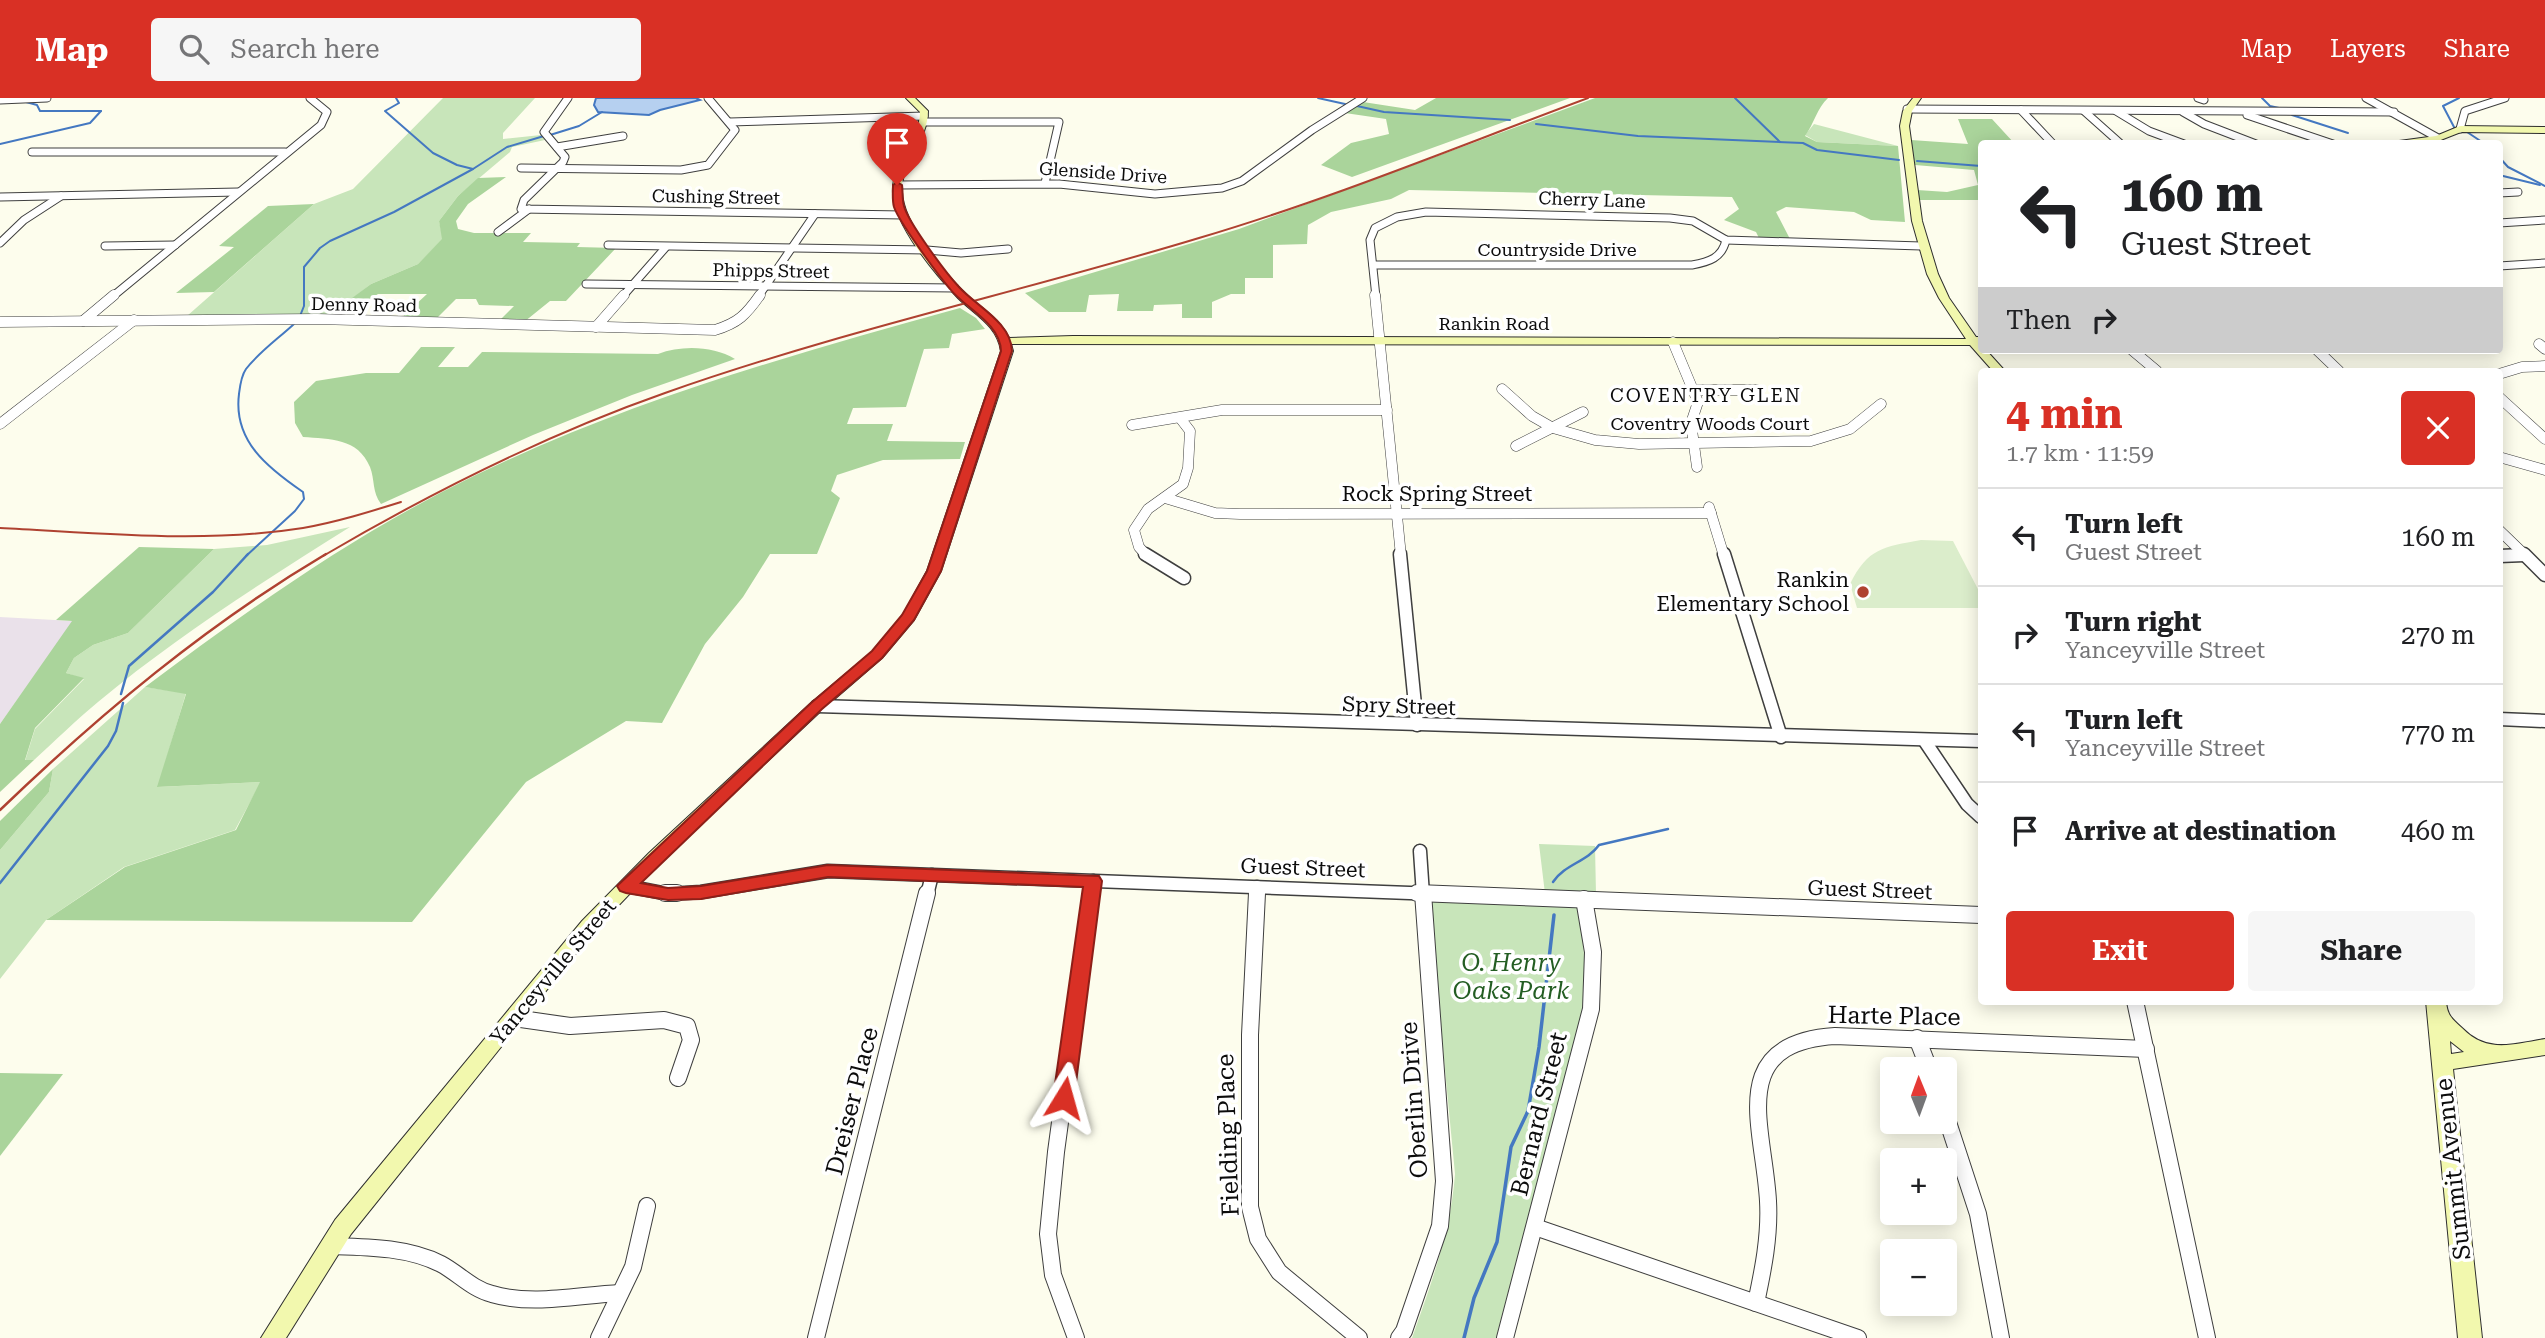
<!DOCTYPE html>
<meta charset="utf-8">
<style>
:root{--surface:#fff;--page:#f6f6f6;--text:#202124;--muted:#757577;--line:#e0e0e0;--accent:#d93025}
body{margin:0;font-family:"Roboto Serif",serif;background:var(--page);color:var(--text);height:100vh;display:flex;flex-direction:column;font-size:26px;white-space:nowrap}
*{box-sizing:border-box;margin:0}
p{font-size:23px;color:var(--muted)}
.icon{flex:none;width:38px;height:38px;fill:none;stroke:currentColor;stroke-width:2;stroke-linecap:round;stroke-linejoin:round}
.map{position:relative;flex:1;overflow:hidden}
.side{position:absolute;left:1978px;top:270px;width:525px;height:637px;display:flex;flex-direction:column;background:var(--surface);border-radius:7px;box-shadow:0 4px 18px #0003}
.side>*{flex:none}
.guide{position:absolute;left:1978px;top:42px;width:525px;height:214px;border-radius:7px;box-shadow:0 4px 18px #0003;background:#fff;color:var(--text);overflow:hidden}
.needle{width:46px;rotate:359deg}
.fabs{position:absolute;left:1880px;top:959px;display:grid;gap:14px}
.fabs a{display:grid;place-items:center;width:77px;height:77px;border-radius:7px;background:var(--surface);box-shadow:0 4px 18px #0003;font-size:35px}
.pin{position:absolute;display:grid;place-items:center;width:60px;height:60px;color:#fff;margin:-72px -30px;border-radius:50% 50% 50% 0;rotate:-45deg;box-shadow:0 0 7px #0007}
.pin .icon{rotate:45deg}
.me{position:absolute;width:77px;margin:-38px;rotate:8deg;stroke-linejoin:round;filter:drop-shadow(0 0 5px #0008)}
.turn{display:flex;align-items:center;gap:24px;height:147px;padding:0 28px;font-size:32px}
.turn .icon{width:91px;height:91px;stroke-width:2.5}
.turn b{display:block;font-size:49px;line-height:60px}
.then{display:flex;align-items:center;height:66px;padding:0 28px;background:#0003;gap:14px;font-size:26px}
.round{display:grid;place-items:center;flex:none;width:74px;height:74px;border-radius:7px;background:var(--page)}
.overview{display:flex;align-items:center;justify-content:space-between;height:119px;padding:0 28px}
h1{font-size:42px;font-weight:700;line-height:52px;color:var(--accent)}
.primary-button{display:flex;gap:14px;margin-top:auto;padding:14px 28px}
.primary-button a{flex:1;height:80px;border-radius:7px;background:var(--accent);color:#fff;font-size:28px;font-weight:700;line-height:80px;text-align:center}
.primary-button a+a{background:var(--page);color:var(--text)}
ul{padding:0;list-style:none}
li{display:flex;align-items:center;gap:21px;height:98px;padding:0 28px;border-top:2px solid var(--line)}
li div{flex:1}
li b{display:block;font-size:26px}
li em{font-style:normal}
header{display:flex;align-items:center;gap:42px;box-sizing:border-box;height:98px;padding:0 35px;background:var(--accent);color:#fff}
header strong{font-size:33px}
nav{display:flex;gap:38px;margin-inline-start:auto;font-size:24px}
.search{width:490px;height:63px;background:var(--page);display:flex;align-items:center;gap:18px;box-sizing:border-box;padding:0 24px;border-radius:7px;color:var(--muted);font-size:26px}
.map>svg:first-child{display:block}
.industrial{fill:#eae1ea}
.green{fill:#c8e5ba}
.forest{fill:#aad49b}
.pitch{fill:#dbedcb}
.water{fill:#b6d0f0;stroke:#4478c1;stroke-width:2}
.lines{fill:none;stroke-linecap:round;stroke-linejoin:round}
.stream-far2{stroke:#4478c1;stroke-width:2}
.stream-far1{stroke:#4478c1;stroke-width:2.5}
.stream{stroke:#4478c1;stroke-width:3.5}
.street-far3-casing{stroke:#3f3f3f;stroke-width:9}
.street-far2-casing{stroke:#3f3f3f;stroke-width:11}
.street-far1-casing{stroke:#3f3f3f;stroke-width:15}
.street-casing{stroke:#3f3f3f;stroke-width:18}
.secondary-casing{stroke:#2e2e2e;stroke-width:2}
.street-far3{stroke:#fff;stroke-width:7}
.street-far2{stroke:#fff;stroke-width:10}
.street-far1{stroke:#fff;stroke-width:12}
.street{stroke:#fff;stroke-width:16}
.secondary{fill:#f2f8ae;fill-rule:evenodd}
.rail-far1{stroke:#af4231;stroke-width:2}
.rail{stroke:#af4231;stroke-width:2.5}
.route{fill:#d93025;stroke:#8d1f18;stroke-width:2}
.poi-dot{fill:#af4231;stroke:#fff;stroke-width:2.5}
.labels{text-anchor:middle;stroke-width:7;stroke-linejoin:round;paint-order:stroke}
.far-street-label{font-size:18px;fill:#0c0c0c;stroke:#fff}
.far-neighbourhood-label{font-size:19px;letter-spacing:2px;fill:#0c0c0c;stroke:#fff}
.street-label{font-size:21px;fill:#0c0c0c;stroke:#fff}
.poi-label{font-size:21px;fill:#0c0c0c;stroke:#fff;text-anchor:end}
.near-park-label{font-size:24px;font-style:italic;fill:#245e23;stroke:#fff}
.near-street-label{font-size:24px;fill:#0c0c0c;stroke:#fff}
</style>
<header>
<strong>Map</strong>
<div class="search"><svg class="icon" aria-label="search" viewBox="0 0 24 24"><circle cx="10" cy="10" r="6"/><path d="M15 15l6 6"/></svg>Search here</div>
<nav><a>Map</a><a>Layers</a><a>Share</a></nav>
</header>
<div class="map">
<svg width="2545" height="1240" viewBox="0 0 2545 1240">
<rect width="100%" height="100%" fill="#fdfded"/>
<polygon class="industrial" points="0,519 73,523 0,626"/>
<g class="green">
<polygon points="443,0 535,0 503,35 503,41 541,37 545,42 512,49 510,54 458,98 439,123 443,141 418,166 371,186 330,218 187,218 314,106 353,91"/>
<polygon points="1814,26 1898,48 1817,44 1805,37"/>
<path d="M350,429c-86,54 -174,110 -252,175 -22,18 -43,39 -64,58l-9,1 10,-32 49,-50 -18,-6 8,-15 19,-13 35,-12 86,-84 53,-4z"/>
<polygon points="145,589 186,595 158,689 261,684 235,732 124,769 46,822 0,881 0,752 49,694 53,671"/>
<path d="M1539,746l56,2 1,48h-18c5,41 10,80 3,122l-85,322h-84c19,-54 39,-107 43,-164l-26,-271 5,-2 112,1z"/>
</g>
<g class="forest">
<polygon points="1436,0 1570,0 1352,79 1321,67 1351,45 1389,36 1386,21 1345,15 1363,4 1415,12"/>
<path d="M1595,0h233c-11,10 -14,26 -23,38l12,6 81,4 7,76 -34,-2 -17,-8 -68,-5 -10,5 14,27 -31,-1 -3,-6 -32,-12 15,-11 -7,-12 -323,-7 -18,9 -60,13 -23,13 -1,19 -34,1v33h-28v16h-14l-19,8v16h-30v-14l-28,1 -1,6h-36l2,-17 -30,1 -3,17h-37l-24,-19 214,-64z"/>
<polygon points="1958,21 1992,21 2014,45 1981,46 1981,102 1919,102 1917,92 1947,94 1978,87 1974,72 1915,67 1911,42 1968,46"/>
<polygon points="506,79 468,106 456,123 458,131 474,135 531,135 523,144 580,145 577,149 616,150 566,203 550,203 524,224 499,223 514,208 479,207 476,201 456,201 436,221 401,220 427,196 378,196 367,203 348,203 371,186 418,166 442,141 439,123 458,98 478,80"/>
<polygon points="314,106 214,194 176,195 234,149 219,148 268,108"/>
<path d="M960,210l16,10 9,11 -33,5 -3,14 -25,1 -18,58 -53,1 -6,16h46l-6,17 78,1 -5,17 -77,1 -46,15 -6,16 9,7 -23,56h-47l-27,43 -38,47 -43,79 -36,-2 -100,61 -114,140 -366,-2 79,-53 111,-37 24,-48 -103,5 29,-93 -41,-7c95,-71 191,-140 297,-195 164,-85 341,-135 518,-184z"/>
<path d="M421,249h34l-17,20h30l14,-15 176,2c24,-9 55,-8 77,5l-103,36 -99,40 -152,69c-9,-12 -6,-24 -11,-37 -12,-29 -40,-28 -67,-30l-8,-14 -1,-21 22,-21 50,-8h33z"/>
<polygon points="139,449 214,451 128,535 93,547 74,560 66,575 84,580 35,630 25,662 34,662 0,694 0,626 72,523 56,522"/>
<polygon points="53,671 49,694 0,752 0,723"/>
<polygon points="0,975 63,976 0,1058"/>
</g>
<path class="pitch" d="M1921,442l32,1 28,54v13h-124l-7,-24c18,-36 33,-37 71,-44z"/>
<polygon class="water" points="596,0 696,0 700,2 660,12 649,17 598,14 594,7"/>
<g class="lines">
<g class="stream-far2">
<polyline points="396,0 399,5 385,13 433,55 457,67 473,71"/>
<polyline points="1318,0 1345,6"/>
<polyline points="1735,0 1780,44"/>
<polyline points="2262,0 2270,8 2279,10"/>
<polyline points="26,4 37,7 40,13 101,13"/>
<polyline points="1357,8 1384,14 1510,22"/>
<polyline points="2292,17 2348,35"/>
<polyline points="1536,26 1638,38 1803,45 1817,52 1899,62"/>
<polyline points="2454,29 2443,8 2459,0"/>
<polyline points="2467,34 2485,46"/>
<polyline points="550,37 579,28 602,14"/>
<polyline points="0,46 90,25 101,13"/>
<polyline points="2499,59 2508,69 2545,88"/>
<polyline points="1917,63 1981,68"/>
<polyline points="2499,77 2540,87"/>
<polyline points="300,218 304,208 304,169 320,150 330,143 394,114 473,71 507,49 544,38"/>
<path d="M246,458l49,-45 9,-12 -1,-7c-35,-24 -70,-51 -64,-98 1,-8 2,-18 7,-25 13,-17 33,-31 48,-45"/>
</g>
<g class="stream-far1">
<polyline points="121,596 129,568 213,494 248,456"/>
<path d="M1553,784c12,-18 34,-20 46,-37l69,-16"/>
<polyline points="0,785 108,648 116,633 123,605"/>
</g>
<polyline class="stream" points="1464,1240 1474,1200 1497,1144 1511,1049 1528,1013 1539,949 1554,817"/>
<g class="street-far3-casing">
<g id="street-far3">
<polyline points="568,0 544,34 565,59 563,64 524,102 521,111 903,117"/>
<polyline points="2198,0 2204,2"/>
<polyline points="2366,0 2438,40"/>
<polyline points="0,2 47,0"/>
<polyline points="1907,11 2394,14"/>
<polyline points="2021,12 2053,46"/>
<polyline points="2084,13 2121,46"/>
<polyline points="2116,13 2149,33 2184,46"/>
<polyline points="2183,14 2204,26 2256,46"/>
<polyline points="2247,17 2333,46"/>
<polyline points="730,24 924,18"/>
<polyline points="924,24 1059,24 1045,85"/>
<polyline points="2460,31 2465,13 2505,0"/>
<polyline points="557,49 623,38"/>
<polyline points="32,54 285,54"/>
<polyline points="521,70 681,72 708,67 735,32 708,0"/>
<polyline points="897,87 1059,86 1155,96 1222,90 1242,83 1312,32 1363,0"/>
<polyline points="2499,95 2518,94"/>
<polyline points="0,99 238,94"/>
<polyline points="2499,125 2545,122"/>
<polyline points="498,134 529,111"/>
<polyline points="0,145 24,122 61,98"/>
<polyline points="608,147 927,152 961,155 1008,151"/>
<polyline points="105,148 175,147"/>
<path d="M1373,167h319c17,-3 30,-7 34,-25"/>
<polyline points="2499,168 2545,165"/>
<polyline points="586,186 955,190"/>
<polyline points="112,199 321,27 327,14 310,0"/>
<polyline points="622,199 666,149"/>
<polyline points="758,199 815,116"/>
<polyline points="1376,199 1370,142 1375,130 1397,119 1426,114 1670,120 1693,123 1726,142 1921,148"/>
</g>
</g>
<g class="street-far2-casing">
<g id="street-far2">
<polyline points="1375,197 1401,458"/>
<polyline points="83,223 114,197"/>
<path d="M0,224l317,-3 398,11c23,-7 31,-15 45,-35"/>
<polyline points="596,229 624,197"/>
<polyline points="1673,244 1698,304 1691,325 1697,369"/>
<polyline points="2539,246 2545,251"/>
<polyline points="2132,252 2157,273"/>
<polyline points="2317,252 2339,273"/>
<polyline points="2499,276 2522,269 2545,268"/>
<polyline points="1502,291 1532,318 1553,330 1595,342 1639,346 1811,343 1850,331 1881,306"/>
<polyline points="1695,292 1757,292"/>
<polyline points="2499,299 2545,341"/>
<polyline points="0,326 134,222"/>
<polyline points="1132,327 1222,312 1387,312"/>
<polyline points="1516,348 1583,314"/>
<polyline points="2499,359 2545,372"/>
<polyline points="1165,400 1215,415 1240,416 1711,415"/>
<polyline points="1709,409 1724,458"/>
<polyline points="2499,432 2526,458"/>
<polyline points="1147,458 1139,449 1134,432 1148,411 1183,386 1188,370 1190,333 1180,320"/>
<polyline points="2499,458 2524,457"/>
</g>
</g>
<g class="street-far1-casing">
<g id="street-far1">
<polyline points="1145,456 1184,480"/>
<polyline points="1400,456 1417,627"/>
<polyline points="1724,456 1781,639"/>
<polyline points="2524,456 2545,477"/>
<polyline points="2499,458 2524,457"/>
<polyline points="817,608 1981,643"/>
<polyline points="2499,621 2545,623"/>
<polyline points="1924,642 1967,706 1981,719"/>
<polyline points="1420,753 1423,797"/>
<polyline points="627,788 668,796 701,794 828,773 1463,797"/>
<polyline points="927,797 932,777"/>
<polyline points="1091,797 1093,783"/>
<polyline points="1257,797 1257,789"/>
</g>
</g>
<g class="street-casing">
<g id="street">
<polyline points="665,795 677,795"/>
<polyline points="1257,795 1250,937 1250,1109 1258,1141 1279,1174 1359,1240"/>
<polyline points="1417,795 1981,817"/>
<polyline points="2135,903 2207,1240"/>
<polyline points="514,920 570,928 664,922 687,928 691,942 678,980"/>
<polyline points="1917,940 1929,971"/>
<polyline points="1944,1012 1978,1116 2001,1240"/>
<polyline points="1535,1129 1858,1240"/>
<path d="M330,1148c36,1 78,1 111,18 17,9 31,25 51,30 41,12 86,1 128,-1"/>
<path d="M1756,1205c7,-33 14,-67 12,-102 -4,-74 -43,-158 67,-165l311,13"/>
<polyline points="599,1240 633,1169 647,1108"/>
<polyline points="816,1240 927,795"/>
<polyline points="1076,1240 1053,1177 1048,1136 1056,1054 1091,795"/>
<polyline points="1399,1240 1404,1233 1440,1128 1444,1083 1423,795"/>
<polyline points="1505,1240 1591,911 1593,854 1584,801"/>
</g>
</g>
<g class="secondary-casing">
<g id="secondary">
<path d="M906,0h9l13,13c0,30 -28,51 -26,81 1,32 43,82 66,104 14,13 32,23 41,42l64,-2 893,3 -27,-41 -12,-24 -15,-53 -12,-95 3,-15 10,-13h8l-9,13 -3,15 13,95 16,53 11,24 27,39h5v13h5l19,21h-12l-23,-26 -959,-1 2,7 -72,220 -27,49 -32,38 -59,51 -162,152 -67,70 -243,303 -65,104h-25l74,-118 247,-299 67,-68 162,-150 61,-51 31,-37 24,-44 74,-220c-4,-26 -26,-36 -43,-53 -22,-23 -64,-73 -65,-105 -2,-30 27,-52 27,-81z"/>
<polygon points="2460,28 2545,29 2545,35 2461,34 2438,43 2377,46 2436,38"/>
<path d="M2426,903h20c1,14 6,18 16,27 25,26 51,16 83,11v16l-92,14 29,269h-24zM2450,943l14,11 -13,2z"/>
</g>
</g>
<use href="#street-far3" class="street-far3"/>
<use href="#street-far2" class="street-far2"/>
<use href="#street-far1" class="street-far1"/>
<use href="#street" class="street"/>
<use href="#secondary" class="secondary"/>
<g class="rail-far1">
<path d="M0,430c100,5 203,16 303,0 34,-6 66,-16 98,-26"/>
<path d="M323,458c109,-64 222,-121 342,-163 175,-62 356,-101 534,-155 132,-39 260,-92 389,-140"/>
</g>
<path class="rail" d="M0,712c100,-96 206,-185 326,-256"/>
</g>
<path class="route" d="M897,84l5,3c1,6 0,15 2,21 4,16 42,67 55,81 17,19 52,35 53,64l-71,220 -27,49 -32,38 -60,51 -181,174 27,5 33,-2 127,-21 271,11 3,5 -28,217 -3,6 -7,2 -8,-2 -3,-6 30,-211 -255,-10 -127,22 -33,1 -42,-7 -6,-2 -3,-5 194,-183 61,-52 30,-36 25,-44 74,-220c-1,-28 -35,-42 -51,-62 -12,-14 -51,-67 -56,-82 -2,-7 -1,-16 -1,-22z"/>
<circle class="poi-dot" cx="1863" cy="494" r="7"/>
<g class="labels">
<g class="far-street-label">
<text transform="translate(1103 75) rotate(4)" y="6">Glenside Drive</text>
<text transform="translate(716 99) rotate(1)" y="6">Cushing Street</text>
<text transform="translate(1592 102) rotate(2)" y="6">Cherry Lane</text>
<text x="1557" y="158">Countryside Drive</text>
<text transform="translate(771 173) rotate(1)" y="6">Phipps Street</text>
<text transform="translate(364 207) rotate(1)" y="6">Denny Road</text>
<text x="1494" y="232">Rankin Road</text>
<text x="1710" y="332">Coventry Woods Court</text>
</g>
<g class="far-neighbourhood-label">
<text x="1706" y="304">COVENTRY GLEN</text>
</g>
<g class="street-label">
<text x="1437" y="403">Rock Spring Street</text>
<text transform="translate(1399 608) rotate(2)" y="7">Spry Street</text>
<text transform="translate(1303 770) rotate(2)" y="7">Guest Street</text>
<text transform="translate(1870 792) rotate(2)" y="7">Guest Street</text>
<text transform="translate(553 874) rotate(-50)" y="7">Yanceyville Street</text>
</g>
<g class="poi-label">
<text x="1849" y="489">Rankin<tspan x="1849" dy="24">Elementary School</tspan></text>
</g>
<g class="near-park-label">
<text x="1511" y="873">O. Henry<tspan x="1511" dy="28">Oaks Park</tspan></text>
</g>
<g class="near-street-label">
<text transform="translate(1894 918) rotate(1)" y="8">Harte Place</text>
<text transform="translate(1414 1002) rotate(-94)" y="8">Oberlin Drive</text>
<text transform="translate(852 1003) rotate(-76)" y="8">Dreiser Place</text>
<text transform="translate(1539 1016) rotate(-76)" y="8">Bernard Street</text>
<text transform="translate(1228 1037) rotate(-92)" y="8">Fielding Place</text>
<text transform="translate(2453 1071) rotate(-96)" y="8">Summit Avenue</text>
</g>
</g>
</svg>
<div class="fabs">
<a><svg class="needle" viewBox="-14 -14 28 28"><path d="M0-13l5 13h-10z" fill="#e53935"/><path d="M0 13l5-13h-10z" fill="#757577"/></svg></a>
<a>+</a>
<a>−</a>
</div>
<div class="pin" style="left:897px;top:87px;background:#d93025"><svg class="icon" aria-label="arrive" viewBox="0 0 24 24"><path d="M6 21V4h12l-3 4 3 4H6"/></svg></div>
<svg class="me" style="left:1064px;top:1000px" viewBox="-20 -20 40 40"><path d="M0-17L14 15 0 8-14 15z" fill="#d93025" stroke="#fff" stroke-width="4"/></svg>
<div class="guide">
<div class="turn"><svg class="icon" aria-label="left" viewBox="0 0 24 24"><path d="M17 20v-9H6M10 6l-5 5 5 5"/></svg><div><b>160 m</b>Guest Street</div></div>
<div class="then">Then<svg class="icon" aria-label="right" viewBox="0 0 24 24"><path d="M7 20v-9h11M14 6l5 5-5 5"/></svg></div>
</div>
<section class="side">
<div class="overview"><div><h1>4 min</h1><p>1.7 km · 11:59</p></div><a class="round" style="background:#d93025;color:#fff"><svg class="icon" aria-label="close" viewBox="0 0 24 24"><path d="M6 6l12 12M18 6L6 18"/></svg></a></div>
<ul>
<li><svg class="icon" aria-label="left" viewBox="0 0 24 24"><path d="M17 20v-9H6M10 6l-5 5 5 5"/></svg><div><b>Turn left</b><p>Guest Street</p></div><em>160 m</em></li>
<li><svg class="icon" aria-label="right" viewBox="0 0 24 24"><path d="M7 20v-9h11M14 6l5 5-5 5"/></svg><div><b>Turn right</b><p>Yanceyville Street</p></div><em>270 m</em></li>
<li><svg class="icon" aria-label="left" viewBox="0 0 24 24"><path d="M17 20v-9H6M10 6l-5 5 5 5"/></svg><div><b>Turn left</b><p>Yanceyville Street</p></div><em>770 m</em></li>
<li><svg class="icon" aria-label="arrive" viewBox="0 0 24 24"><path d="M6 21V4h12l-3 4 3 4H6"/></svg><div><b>Arrive at destination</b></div><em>460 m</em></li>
</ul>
<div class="primary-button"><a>Exit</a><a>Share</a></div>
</section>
</div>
